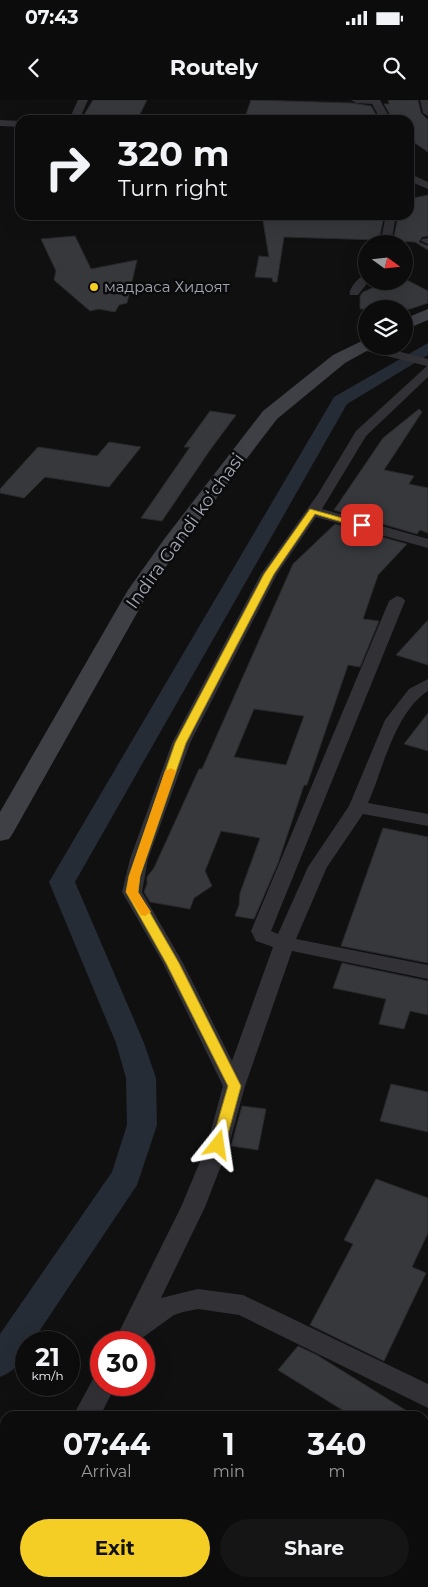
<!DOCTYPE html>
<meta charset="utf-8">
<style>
:root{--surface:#0c0c0d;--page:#151516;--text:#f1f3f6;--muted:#9a9b9d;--line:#2c2c2e;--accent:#f4cd25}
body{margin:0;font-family:Montserrat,sans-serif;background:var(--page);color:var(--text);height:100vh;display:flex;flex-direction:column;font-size:19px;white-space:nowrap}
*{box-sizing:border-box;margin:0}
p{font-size:16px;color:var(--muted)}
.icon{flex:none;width:28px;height:28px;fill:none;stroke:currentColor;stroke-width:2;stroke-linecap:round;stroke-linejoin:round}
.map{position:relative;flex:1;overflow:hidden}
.sheet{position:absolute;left:0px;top:1311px;width:429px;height:176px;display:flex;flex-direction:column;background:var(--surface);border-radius:15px 15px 0 0;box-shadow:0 5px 20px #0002,0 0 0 1px var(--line)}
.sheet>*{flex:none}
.guide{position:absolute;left:15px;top:15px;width:399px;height:105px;border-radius:15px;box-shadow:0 5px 20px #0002,0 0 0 1px var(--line);background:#0c0c0d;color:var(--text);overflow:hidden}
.needle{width:32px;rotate:105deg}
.fabs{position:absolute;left:358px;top:135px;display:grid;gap:10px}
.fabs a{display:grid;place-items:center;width:55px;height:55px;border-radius:50%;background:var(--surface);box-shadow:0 5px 20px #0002,0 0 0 1px var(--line);font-size:25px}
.speed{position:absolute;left:15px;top:1231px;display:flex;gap:10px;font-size:25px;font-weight:700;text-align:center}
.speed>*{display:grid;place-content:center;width:65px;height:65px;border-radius:50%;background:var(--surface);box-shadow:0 5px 20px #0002,0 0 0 1px var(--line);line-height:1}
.speed small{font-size:12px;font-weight:400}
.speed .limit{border:8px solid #d22;background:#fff;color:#111}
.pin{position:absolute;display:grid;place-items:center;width:42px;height:42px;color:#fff;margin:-21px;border-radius:10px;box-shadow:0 2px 8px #0006}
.me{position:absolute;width:55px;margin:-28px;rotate:15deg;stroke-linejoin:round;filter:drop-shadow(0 0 4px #0008)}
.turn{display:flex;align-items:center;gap:18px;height:105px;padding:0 20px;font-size:22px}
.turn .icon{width:65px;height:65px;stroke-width:2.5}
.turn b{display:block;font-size:35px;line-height:42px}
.eta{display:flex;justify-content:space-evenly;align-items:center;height:85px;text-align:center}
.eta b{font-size:30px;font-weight:700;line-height:35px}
.cta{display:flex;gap:10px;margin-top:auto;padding:10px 20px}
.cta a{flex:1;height:58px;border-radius:30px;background:var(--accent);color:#111;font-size:20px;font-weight:700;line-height:58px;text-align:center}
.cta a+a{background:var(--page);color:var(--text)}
.status{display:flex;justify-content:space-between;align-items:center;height:35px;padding:0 25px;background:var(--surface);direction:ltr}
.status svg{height:14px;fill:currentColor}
header{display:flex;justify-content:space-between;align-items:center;height:65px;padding:0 20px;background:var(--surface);font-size:22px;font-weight:700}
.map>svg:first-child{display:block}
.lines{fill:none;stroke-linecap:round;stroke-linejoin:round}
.canal{fill:#262c35;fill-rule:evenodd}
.building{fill:#37383c;stroke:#2a2a2d;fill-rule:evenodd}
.street{fill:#313136;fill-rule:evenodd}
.secondary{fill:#3f4046;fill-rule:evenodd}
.route{fill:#f4cd25;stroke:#9f8518}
.slow{fill:#f59e0b}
.poi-dot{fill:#f4cd25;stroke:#0b0b0c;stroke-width:2}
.labels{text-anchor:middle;stroke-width:5;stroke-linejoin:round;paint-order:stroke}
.far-poi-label{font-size:15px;fill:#a1a4b2;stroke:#0b0b0c;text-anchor:start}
.street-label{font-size:18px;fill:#a1a4b2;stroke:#0b0b0c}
</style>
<div class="status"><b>07:43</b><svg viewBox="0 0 49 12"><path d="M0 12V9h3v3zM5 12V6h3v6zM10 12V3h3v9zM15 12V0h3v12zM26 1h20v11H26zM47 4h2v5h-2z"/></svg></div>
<header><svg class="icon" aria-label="back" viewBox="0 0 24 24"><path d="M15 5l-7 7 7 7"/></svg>Routely<svg class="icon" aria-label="search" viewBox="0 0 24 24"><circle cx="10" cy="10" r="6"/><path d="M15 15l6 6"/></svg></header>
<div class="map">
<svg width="428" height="1487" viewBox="0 0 428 1487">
<rect width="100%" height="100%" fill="#101011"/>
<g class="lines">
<path class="canal" d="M428,243v12l-81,49 -272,478 69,161 12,35 1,47 -20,60 -105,157h-6c0,17 -11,29 -26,35v-43l112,-162 15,-47 -1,-47 -10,-35 -67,-161 285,-485z"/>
</g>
<g class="building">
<polygon points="93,0 147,0 137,20 81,20"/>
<polygon points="251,0 352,3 371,6 379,20 244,20"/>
<polygon points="388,0 418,0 421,13 428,20 428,52 409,39 409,20 393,20 384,4 389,4"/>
<polygon points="428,95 428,136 422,137 419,142 428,146 428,150 415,142 393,141 398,117 409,117 409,99"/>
<polygon points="262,115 363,115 384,116 379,140 284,137 277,182 273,182 272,178 255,177 259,156 269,157"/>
<polygon points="75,136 91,169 137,160 127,203 119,205 115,212 99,209 90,211 54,180 56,171 41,139"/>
<polygon points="389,181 409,181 428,191 428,203 410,209 360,209 360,196 363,192"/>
<polygon points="419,309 422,312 384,370 414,376 409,384 428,388 428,433 420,430 417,434 334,410 383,338"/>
<polygon points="210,311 236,315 210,350 162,421 141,418 190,347 184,347"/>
<polygon points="109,342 141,347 109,387 45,377 24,398 0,393 0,389 38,347 97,356"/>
<path d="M335,424l72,20 -29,31 -15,44 16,2 -19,46 -12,-2 -41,120h-3l-26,78 -24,56 -19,-3 4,-11 1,-12 20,-55 -39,-7 -16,40 7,15 -18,12 -4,11 -40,-7 -6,-10 3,-8v-7l7,-9 45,-99h3l91,-205zM254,609l50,7 -18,49 -52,-8z"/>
<polygon points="428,520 428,565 396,555"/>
<polygon points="428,613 428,651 404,644"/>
<polygon points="383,728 428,737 428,863 341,846"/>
<polygon points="342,863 428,881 428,915 410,911 404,929 379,924 386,899 333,888"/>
<polygon points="391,984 428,992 428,1032 380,1021"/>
<polygon points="242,1006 266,1009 258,1050 231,1046"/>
<polygon points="376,1079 428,1098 428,1133 412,1167 426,1173 384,1261 310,1225 353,1144 344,1140"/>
<polygon points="298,1246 317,1255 415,1316 352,1316 278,1270"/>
</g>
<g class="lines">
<g class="street">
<polygon points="78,0 88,0 79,20 69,20"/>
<polygon points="351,0 380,0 391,20 381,20 372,4 356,3"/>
<polygon points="420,0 428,0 428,16 423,13"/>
<polygon points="0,20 20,21 20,27 0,26"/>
<polygon points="409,63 414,66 415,76 428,82 428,89 409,81"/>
<polygon points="386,115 396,115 391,144 380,144"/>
<polygon points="428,138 428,144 421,141 422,139"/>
<path d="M366,175v6h3l-11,14h-8c-2,-6 9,-19 16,-20z"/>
<path d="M362,242l4,1v3h12l50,13v18l-62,59 -44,73 106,30v9l-112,-31 -39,57 -87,169 -42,116 -6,33 41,71 49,98 41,-114 -17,-6 -5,-10 138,-330 8,-5 6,2 2,3 -134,330 7,3 30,-67 41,-61 36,-86 24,-31 19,-10v12c-33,21 -45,78 -60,112l60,11v12l-65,-12 -36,53 -31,72 132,26v14l-136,-28 -47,135 -16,59 -24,62 -44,91 37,-9 45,6 185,89v24l-189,-93 -41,-6 -15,3 -9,3 -32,23 -3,4h-25l67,-135 26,-62 16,-59 -60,-123 -41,-71 8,-33 42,-116 89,-169 57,-80 38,-63 71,-65 -69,-17 -2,-3 2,-3z"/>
<polygon points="101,1274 101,1285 116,1285 100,1316 73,1316 94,1277"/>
<polygon points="5,1416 5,1447 0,1449 0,1418"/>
<polygon points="261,1482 293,1482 295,1487 263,1487"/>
</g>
<g class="secondary">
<polygon points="428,209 428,220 404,230 404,219"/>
<polygon points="366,239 366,246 372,248 345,263 277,319 180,446 150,490 13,733 9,739 0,741 0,712 128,490 165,438 263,311 333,255"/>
</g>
</g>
<polygon class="route" points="310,409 367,425 362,428 315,414 274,474 186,643 140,776 138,792 179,863 241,986 225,1045 218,1050 211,1045 228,986 166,863 126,792 129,776 175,643 264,474"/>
<polygon class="slow" points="171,668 176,671 140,776 138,792 151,812 145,816 141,815 126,792 129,776 165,671"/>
<circle class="poi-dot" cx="94" cy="187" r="5"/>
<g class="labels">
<g class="far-poi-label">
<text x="104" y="192">мадраса Хидоят</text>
</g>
<g class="street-label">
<text transform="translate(185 431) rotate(-54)" y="6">Indira Gandi koʻchasi</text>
</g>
</g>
</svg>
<div class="fabs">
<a><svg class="needle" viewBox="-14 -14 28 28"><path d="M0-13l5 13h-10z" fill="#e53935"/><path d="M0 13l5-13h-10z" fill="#9a9b9d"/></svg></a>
<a><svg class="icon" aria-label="layers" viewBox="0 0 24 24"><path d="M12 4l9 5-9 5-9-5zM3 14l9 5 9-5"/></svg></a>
</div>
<div class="speed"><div>21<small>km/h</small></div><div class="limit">30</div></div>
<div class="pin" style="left:362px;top:425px;background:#d93025"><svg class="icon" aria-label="arrive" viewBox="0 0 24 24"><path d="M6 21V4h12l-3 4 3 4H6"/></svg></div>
<svg class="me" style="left:218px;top:1045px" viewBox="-20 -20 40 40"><path d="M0-17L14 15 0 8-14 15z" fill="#f4cd25" stroke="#fff" stroke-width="4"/></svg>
<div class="guide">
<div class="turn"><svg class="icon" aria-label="right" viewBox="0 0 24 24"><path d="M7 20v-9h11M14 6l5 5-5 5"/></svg><div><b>320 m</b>Turn right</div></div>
</div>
<section class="sheet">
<div class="eta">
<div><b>07:44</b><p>Arrival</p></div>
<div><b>1</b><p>min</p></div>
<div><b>340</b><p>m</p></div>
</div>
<div class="cta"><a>Exit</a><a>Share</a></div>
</section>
</div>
